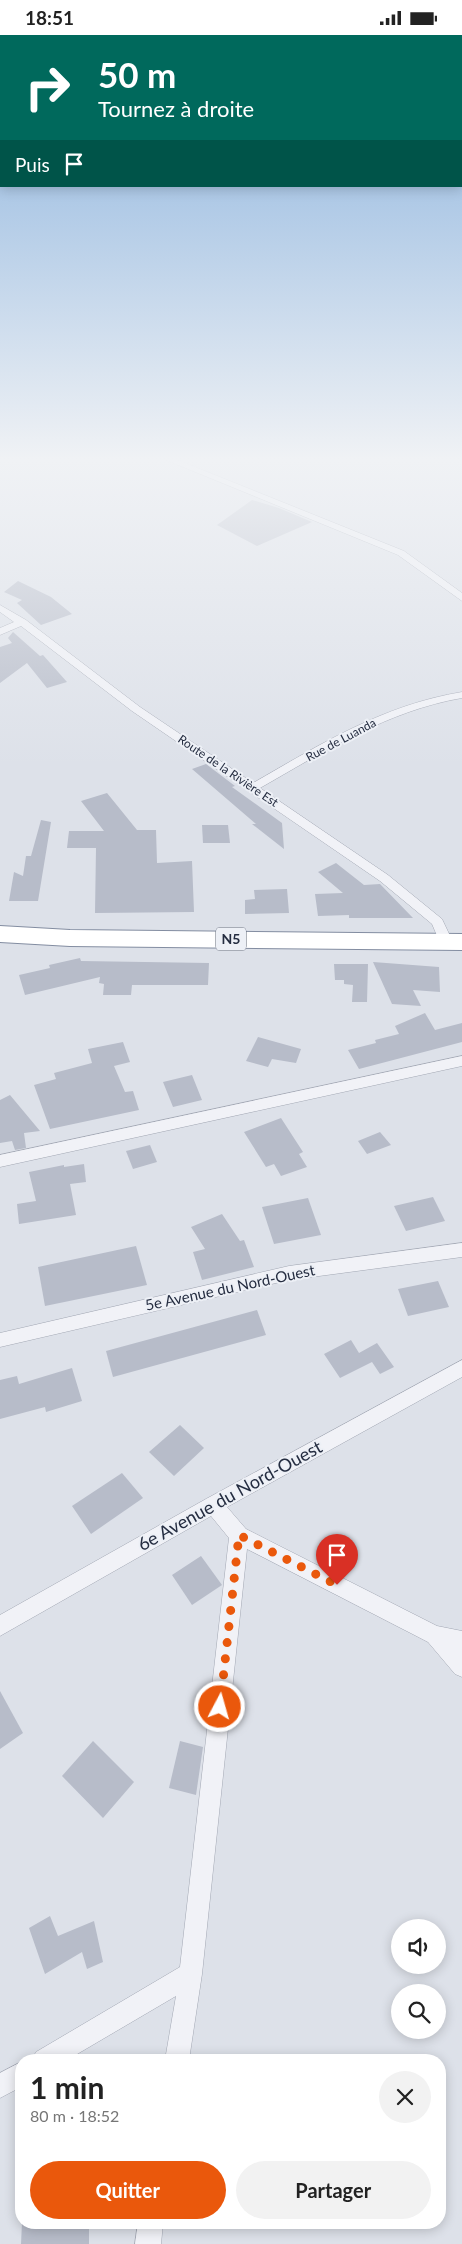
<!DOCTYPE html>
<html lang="fr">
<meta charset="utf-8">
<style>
:root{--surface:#fff;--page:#f2f2f2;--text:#222;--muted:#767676;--accent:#ea580c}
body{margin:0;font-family:Lato,sans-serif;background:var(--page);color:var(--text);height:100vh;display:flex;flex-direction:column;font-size:19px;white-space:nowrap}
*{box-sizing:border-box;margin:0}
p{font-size:16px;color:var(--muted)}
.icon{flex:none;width:28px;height:28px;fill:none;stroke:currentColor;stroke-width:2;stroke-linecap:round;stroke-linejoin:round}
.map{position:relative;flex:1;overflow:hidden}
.panel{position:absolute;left:15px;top:2019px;width:431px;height:175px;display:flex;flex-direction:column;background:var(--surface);border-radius:20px;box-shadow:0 2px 12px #0003}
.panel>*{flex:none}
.guide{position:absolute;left:0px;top:0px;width:462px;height:152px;box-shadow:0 2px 12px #0003;background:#00695c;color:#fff;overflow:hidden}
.controls{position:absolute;left:391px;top:1884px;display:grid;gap:10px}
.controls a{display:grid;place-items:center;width:55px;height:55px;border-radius:50%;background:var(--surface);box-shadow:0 2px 12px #0003;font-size:25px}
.pin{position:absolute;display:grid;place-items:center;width:42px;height:42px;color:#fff;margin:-51px -21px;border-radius:50% 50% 50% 0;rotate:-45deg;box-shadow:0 0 5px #0007}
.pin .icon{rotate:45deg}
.me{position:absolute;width:55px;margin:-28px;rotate:6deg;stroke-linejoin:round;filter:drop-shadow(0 0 4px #0008)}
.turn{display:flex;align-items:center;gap:18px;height:105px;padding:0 15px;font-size:22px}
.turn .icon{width:65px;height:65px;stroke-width:2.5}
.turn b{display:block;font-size:35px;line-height:42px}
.then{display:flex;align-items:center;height:48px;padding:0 15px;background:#0003;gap:10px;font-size:19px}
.round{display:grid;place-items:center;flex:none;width:52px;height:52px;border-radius:26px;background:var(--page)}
.head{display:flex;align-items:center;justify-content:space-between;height:85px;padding:0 15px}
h1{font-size:30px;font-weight:700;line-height:38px}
.cta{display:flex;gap:10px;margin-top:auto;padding:10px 15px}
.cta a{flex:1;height:58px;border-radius:30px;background:var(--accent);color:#fff;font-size:20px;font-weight:700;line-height:58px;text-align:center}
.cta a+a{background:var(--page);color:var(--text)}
.status{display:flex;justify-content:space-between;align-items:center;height:35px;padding:0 25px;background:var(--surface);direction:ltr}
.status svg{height:14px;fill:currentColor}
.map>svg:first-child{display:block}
.building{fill:#b7bcc9}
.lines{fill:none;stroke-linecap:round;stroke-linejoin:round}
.minor-casing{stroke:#a2a7b3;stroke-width:1}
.trunk-casing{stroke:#838da1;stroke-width:2}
.minor{fill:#f1f2f7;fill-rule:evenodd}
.trunk{fill:#fff;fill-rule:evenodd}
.route{stroke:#ea580c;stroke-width:9;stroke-dasharray:0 16.2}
.labels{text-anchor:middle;stroke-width:4;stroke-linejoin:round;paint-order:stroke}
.far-street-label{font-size:12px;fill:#252d41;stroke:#edf0f6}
.shield{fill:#edf0f6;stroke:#616877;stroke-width:1}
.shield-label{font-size:14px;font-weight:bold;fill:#252d41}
.street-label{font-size:15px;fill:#252d41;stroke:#edf0f6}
.near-street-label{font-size:18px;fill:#252d41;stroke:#edf0f6}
</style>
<div class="status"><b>18:51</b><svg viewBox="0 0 49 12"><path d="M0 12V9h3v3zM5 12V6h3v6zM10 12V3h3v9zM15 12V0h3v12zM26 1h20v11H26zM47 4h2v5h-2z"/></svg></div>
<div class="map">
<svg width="462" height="2209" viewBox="0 0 462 2209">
<rect width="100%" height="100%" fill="#dde1e9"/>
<g class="building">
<polygon points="252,465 279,473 312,487 257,511 217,490"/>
<polygon points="18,546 51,562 72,579 41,590 17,568 22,565 4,557"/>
<polygon points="13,597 40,621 43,620 67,647 47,653 27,628 0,648 0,612 12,608 8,603"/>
<polygon points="206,729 235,751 232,752 282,788 284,814 252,789 256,789 192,734"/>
<polygon points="107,758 137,795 156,795 157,828 192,826 194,877 95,878 96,813 67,813 69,796 104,796 81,766"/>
<polygon points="41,785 51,787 38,866 9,866 14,837 23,841 26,821 31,821"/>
<polygon points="202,790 228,790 230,808 203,808"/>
<polygon points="336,828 364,850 380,849 413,883 349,883 349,880 318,881 315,859 343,858 318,837"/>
<polygon points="287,854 289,878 245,879 245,865 255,864 254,855"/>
<polygon points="80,923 81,926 209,928 208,950 132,950 131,960 103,960 104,949 99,948 100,942 25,960 19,940 50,933 49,930"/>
<polygon points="373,927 439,932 440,957 413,955 421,971 392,969"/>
<polygon points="334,929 368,929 367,967 352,967 353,950 344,949 344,945 335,945"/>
<polygon points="425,978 435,995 462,988 462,1007 359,1034 348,1015 376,1008 375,1005 399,999 395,991"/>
<polygon points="258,1002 301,1014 296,1028 272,1024 268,1032 246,1026"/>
<polygon points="123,1007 130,1027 114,1031 125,1057 133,1056 139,1075 50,1094 34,1050 56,1044 54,1038 92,1028 88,1014"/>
<polygon points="192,1040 202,1065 173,1072 163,1047"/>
<polygon points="10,1060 40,1096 24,1098 26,1113 15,1115 12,1106 0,1108 0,1065"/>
<polygon points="281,1083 303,1117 299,1119 307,1132 281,1141 274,1129 266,1132 244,1097"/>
<polygon points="380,1097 391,1110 367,1119 358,1106"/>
<polygon points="150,1110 157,1127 133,1134 126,1116"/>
<polygon points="84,1129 86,1147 70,1149 76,1180 19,1189 17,1169 36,1166 29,1137 64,1130 64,1132"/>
<polygon points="433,1162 445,1186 406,1196 394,1171"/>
<polygon points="308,1163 321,1200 274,1209 262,1172"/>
<polygon points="222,1179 240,1206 244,1205 254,1232 202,1245 193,1217 205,1214 191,1192"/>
<polygon points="136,1211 147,1250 45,1271 38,1232"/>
<polygon points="438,1246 449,1272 408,1281 398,1254"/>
<polygon points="257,1275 266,1300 113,1342 106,1316"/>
<polygon points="351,1305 359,1318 377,1308 394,1332 380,1339 372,1327 340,1343 324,1319"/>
<polygon points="72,1333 82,1366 46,1377 45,1372 0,1384 0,1345 17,1341 19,1349"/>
<polygon points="180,1390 204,1413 174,1441 149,1417"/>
<polygon points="122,1438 143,1463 91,1499 72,1471"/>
<polygon points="201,1521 222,1550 192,1570 172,1540"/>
<polygon points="0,1656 23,1698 0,1714"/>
<polygon points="93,1706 134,1747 103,1783 62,1741"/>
<polygon points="180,1706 203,1712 196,1760 169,1753"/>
<polygon points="50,1881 58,1901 94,1886 103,1927 87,1934 82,1917 45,1939 29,1893"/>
<polygon points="22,2188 89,2188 89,2209 21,2209"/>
</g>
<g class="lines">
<g class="minor-casing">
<g id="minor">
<polygon points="159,422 170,422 404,516 462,558 462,566 398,520"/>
<path d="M0,570l26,15 114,87 113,76c68,-39 130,-78 209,-91v6c-75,13 -137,53 -202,90l128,87 54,44 11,23 -2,3h-10l-9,-21 -52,-43 -248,-170 -111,-85 -21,9v-7l14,-6 -14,-10z"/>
<polygon points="462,1021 462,1031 0,1132 0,1120"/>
<polygon points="462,1208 462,1222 289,1245 0,1312 0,1298 289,1231"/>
<polygon points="462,1325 462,1342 227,1472 246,1494 437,1591 462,1596 462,1642 455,1639 428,1607 247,1514 202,1939 189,2025 165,2025 176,1961 67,2025 32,2025 36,2017 180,1932 229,1503 211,1481 0,1601 0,1580 206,1464"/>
<polygon points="21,2027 21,2052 0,2063 0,2038"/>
<polygon points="138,2188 163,2188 161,2209 135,2209"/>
</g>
</g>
<g class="trunk-casing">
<polygon id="trunk" points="0,891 70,895 462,899 462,915 70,911 0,907"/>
</g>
<use href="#minor" class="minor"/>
<use href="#trunk" class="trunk"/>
</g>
<linearGradient id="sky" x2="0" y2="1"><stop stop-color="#86b0dd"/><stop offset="0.58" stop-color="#f0f2f5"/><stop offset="1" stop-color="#f0f2f5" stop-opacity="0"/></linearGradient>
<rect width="462" height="731" fill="url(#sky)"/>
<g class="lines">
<polyline class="route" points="220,1672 239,1500 337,1550"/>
</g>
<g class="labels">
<g class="far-street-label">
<text transform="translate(341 705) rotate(-28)" y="4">Rue de Luanda</text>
<text transform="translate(228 736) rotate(34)" y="4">Route de la Rivière Est</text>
</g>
<rect class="shield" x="216" y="892.5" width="30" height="23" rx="4"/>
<g class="shield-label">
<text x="231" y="909">N5</text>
</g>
<g class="street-label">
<text transform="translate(230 1253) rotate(-12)" y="5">5e Avenue du Nord-Ouest</text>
</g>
<g class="near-street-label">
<text transform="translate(230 1461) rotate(-29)" y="6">6e Avenue du Nord-Ouest</text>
</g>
</g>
</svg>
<div class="controls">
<a><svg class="icon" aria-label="sound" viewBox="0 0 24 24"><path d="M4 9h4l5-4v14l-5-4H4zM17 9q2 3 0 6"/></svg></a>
<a><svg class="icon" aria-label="search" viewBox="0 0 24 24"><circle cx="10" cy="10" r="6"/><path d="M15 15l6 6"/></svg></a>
</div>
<div class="pin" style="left:337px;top:1550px;background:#d93025"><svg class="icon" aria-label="arrive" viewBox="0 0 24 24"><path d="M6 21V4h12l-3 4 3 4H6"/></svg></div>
<svg class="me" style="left:220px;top:1672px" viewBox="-20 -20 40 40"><circle r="17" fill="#ea580c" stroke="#fff" stroke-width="3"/><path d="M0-11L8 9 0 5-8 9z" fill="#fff"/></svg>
<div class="guide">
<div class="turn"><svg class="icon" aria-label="right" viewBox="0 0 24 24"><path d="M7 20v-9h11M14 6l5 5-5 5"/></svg><div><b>50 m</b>Tournez à droite</div></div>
<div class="then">Puis<svg class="icon" aria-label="arrive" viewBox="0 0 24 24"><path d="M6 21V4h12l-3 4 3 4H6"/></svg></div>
</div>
<section class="panel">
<div class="head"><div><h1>1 min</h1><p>80 m · 18:52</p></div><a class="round"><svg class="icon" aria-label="close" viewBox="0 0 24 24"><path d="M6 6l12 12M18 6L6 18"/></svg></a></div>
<div class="cta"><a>Quitter</a><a>Partager</a></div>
</section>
</div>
